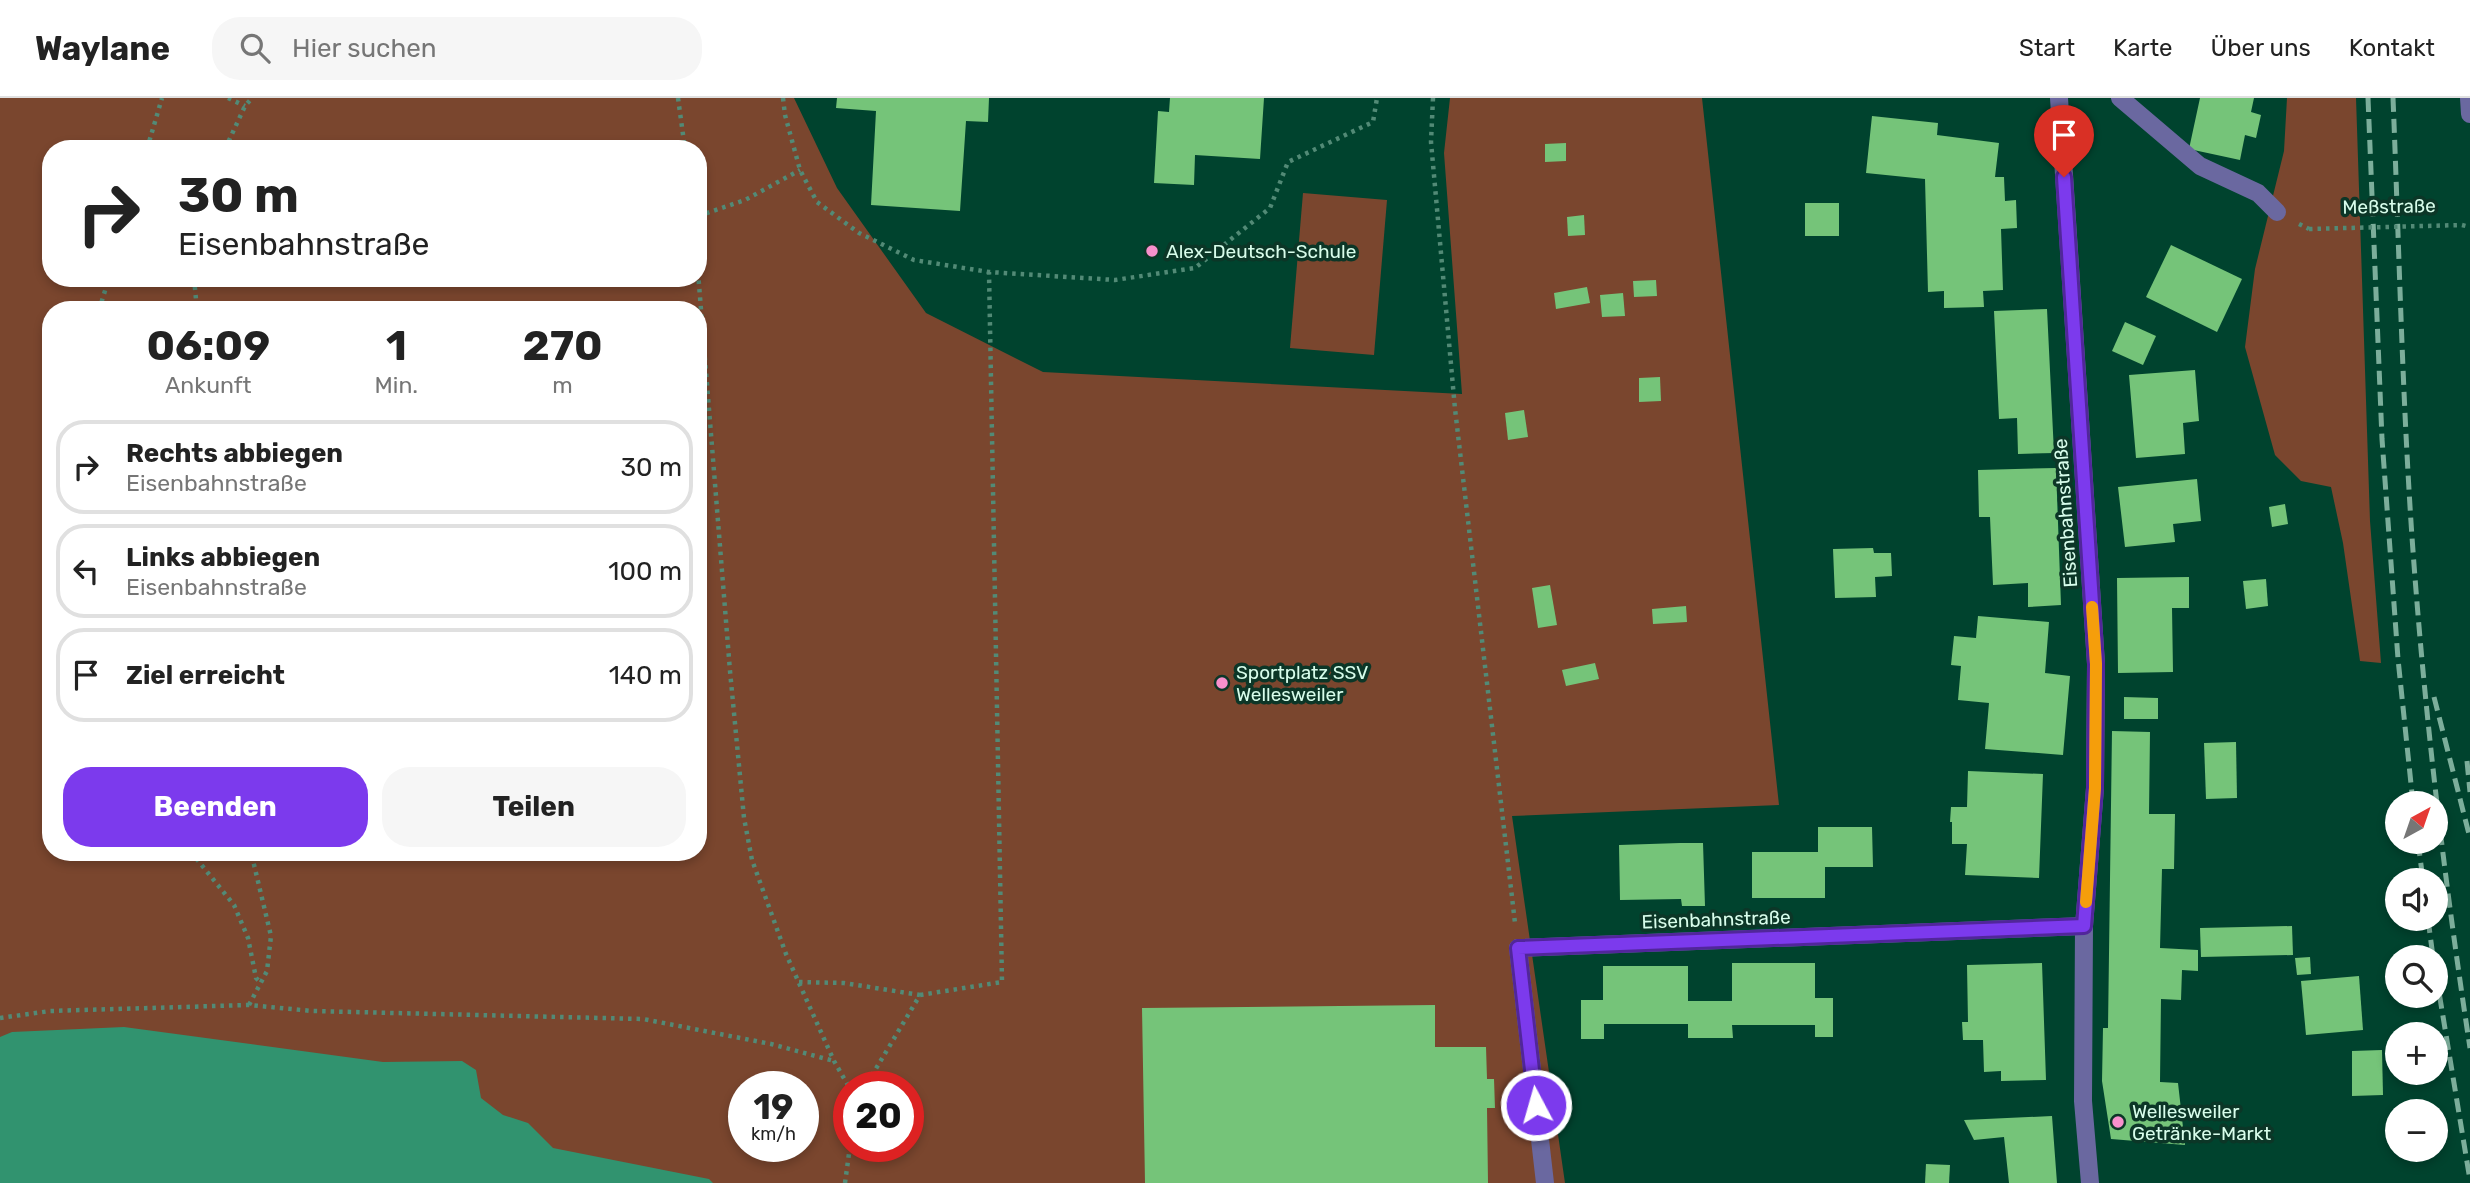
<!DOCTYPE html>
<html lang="de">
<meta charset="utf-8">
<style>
:root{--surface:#fff;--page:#f6f6f6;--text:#222;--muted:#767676;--line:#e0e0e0;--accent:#7c3aed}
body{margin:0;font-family:Rubik,sans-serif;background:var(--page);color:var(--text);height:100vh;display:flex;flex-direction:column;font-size:26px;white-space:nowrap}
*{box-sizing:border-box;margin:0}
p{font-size:23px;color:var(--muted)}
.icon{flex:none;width:38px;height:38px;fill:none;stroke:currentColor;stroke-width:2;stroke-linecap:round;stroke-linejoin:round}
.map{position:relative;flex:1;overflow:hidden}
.drawer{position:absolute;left:42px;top:203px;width:665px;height:560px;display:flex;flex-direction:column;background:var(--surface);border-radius:28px;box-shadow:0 4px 10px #0003}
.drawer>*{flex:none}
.top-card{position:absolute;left:42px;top:42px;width:665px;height:147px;border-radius:28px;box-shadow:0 4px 10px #0003;background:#fff;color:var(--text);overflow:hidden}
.needle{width:46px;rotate:40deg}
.tools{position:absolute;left:2385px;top:693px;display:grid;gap:14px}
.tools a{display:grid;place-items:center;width:63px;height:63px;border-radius:50%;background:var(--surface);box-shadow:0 4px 10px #0003;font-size:35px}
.speed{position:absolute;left:728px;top:973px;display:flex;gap:14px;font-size:35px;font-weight:700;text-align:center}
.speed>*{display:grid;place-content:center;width:91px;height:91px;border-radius:50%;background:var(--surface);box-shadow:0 4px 10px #0003;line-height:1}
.speed small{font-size:18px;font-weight:400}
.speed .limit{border:10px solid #d22;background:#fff;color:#111}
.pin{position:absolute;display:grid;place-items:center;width:60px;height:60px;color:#fff;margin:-72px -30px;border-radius:50% 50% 50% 0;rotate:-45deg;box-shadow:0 0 7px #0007}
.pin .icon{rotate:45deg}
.me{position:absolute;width:77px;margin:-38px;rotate:354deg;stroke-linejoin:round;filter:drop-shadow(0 0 5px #0008)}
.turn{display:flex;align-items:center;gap:24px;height:147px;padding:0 21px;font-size:32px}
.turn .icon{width:91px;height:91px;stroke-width:2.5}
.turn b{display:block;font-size:49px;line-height:60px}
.eta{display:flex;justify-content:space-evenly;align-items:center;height:119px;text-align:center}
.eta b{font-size:42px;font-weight:700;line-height:49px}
.primary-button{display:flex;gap:14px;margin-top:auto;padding:14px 21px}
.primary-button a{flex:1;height:80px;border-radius:28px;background:var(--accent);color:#fff;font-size:28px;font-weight:700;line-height:80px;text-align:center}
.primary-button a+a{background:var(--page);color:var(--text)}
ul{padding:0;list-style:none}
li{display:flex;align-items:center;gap:21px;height:94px;margin:0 14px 10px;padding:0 7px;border:4px solid var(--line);border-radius:28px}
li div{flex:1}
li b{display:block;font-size:26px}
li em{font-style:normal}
header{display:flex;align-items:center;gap:42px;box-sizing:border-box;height:98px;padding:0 35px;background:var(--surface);border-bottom:2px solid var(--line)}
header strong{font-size:33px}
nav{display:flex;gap:38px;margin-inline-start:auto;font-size:24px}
.search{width:490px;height:63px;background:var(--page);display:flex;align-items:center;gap:18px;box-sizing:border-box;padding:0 24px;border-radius:28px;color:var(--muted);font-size:26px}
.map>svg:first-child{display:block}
.green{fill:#7a462e;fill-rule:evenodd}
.water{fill:#31936f}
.building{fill:#75c479}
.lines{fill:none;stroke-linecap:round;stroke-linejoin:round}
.path{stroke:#528a76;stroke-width:4.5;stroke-dasharray:3.5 5;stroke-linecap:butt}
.lane{stroke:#6a68a0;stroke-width:18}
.street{stroke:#6a68a0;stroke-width:18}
.rail{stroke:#7cae9b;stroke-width:5;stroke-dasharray:14 7;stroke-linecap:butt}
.path-bridge{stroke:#528a76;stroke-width:4.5;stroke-dasharray:3.5 5;stroke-linecap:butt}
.route-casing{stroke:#51269a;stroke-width:18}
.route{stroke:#7c3aed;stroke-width:12}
.slow{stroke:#f59e0b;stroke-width:12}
.poi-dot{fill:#f890cc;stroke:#0c3627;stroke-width:2.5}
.labels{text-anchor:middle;stroke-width:7;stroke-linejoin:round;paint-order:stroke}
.street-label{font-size:19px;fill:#d8fdeb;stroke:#0c3627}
.poi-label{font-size:19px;fill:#d8fdeb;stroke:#0c3627;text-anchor:start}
</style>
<header>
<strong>Waylane</strong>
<div class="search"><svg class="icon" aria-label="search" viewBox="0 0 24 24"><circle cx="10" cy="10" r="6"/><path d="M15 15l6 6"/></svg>Hier suchen</div>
<nav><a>Start</a><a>Karte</a><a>Über uns</a><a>Kontakt</a></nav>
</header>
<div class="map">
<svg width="2470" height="1085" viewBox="0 0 2470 1085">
<rect width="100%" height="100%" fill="#00432e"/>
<g class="green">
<path d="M0,0h794l43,90 89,125 117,59 419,22 -18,-241 6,-55h252l77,707 -267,11 53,367h-1565zM51,51h647v129h-647zM51,212h647v542h-647zM744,989h59v59h-59zM849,989h59v59h-59z"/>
<polygon points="2287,0 2356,0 2370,423 2381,565 2360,563 2343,445 2331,389 2301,383 2275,357 2245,249 2255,171 2284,53"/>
<polygon points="1303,95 1387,102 1374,257 1290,250"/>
</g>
<polygon class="water" points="124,929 383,964 462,963 476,972 481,1000 503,1017 528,1025 553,1050 709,1081 713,1085 0,1085 0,939 12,934"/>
<g class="building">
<polygon points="837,0 989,0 988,24 966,23 960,113 871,107 876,13 836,10"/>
<polygon points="1170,0 1264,0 1260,61 1195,57 1194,87 1154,85 1158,13 1169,14"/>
<polygon points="2200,0 2254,0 2251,14 2261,17 2256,40 2245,37 2240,62 2189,51"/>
<polygon points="1872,18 1938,25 1937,37 1999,45 1995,79 2004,79 2005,103 2016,102 2017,130 2001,131 2003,192 1983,193 1984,209 1944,210 1944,193 1928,194 1925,81 1866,75"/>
<polygon points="1566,45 1566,63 1545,64 1545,46"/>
<rect x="1805" y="105" width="34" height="33"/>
<polygon points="1584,117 1585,137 1568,138 1567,119"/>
<polygon points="2171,147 2242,181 2217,234 2146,199"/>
<polygon points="1656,182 1657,198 1634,199 1633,183"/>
<polygon points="1587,189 1590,205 1556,211 1554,195"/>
<polygon points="1623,195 1625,218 1602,219 1600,197"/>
<polygon points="2047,211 2054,355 2018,356 2017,320 1999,321 1994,213"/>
<polygon points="2125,224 2156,238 2143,267 2112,253"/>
<polygon points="2195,272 2199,323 2183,325 2185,356 2136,360 2129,277"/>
<polygon points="1660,279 1661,303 1639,304 1639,280"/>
<polygon points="1524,312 1528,339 1508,342 1505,315"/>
<polygon points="2056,370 2061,507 2028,509 2028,485 1993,487 1990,419 1979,419 1978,372"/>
<polygon points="2197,381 2201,423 2173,426 2175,444 2125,449 2118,389"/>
<polygon points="2285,406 2288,426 2272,429 2269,409"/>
<polygon points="1873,450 1874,455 1891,455 1892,478 1875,479 1876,499 1835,500 1833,451"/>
<polygon points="2189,479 2189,510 2172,510 2173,574 2118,575 2117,480"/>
<polygon points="2266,481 2268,508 2246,511 2243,483"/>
<polygon points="1550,487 1557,527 1538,530 1532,490"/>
<polygon points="1686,508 1687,524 1653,526 1652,511"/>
<polygon points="1978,518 2049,524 2045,575 2070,578 2063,657 1985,651 1989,605 1958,602 1961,568 1951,567 1954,538 1976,540"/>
<polygon points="1595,565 1599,581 1566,588 1562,572"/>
<polygon points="2124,599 2158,600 2158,621 2124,621"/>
<polygon points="2112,633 2150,634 2149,716 2175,716 2174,771 2162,771 2160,850 2198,852 2198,873 2182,872 2181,902 2161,901 2160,984 2178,985 2185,1047 2111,1041 2102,983 2103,930 2108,930"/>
<polygon points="2236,644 2237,700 2206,701 2204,645"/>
<polygon points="1968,673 2043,676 2039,780 1965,777 1967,746 1952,746 1952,724 1950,724 1951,709 1967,709"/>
<polygon points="1818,729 1872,729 1873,769 1825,769 1825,800 1752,800 1752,754 1818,754"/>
<polygon points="1680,745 1703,745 1705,808 1682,808 1681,801 1620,802 1619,747"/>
<polygon points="2292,828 2293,857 2201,859 2200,830"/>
<polygon points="2310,859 2311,876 2297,877 2295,860"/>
<polygon points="1732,865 1815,865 1815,900 1833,900 1833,939 1815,939 1815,927 1732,927 1733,940 1688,940 1688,926 1604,926 1604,941 1581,941 1581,902 1603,902 1603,868 1688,868 1688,903 1732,903"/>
<polygon points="2042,865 2046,982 2001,983 2001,973 1984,974 1983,942 1963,942 1962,924 1968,924 1967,867"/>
<polygon points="2359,878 2363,932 2306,937 2301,883"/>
<polygon points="1435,907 1435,949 1486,949 1487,981 1494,981 1495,1010 1487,1010 1488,1085 1145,1085 1142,910"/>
<polygon points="2382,952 2383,997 2352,998 2352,953"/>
<polygon points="2052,1018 2057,1085 2009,1085 2004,1039 1974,1042 1964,1022"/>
<polygon points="1926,1066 1950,1067 1949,1085 1925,1085"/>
</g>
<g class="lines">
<g class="path">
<polyline points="228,0 245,8"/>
<polyline points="678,0 685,51"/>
<polyline points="783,0 785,17 800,72 817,104 859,135 914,162 989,174 1115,182 1195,170 1270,110 1288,64 1373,24 1377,0"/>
<polyline points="1433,0 1431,44 1455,311 1515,825"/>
<polyline points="147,51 162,0"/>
<polyline points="225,51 245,8 252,0"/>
<polyline points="698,118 745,102 800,72"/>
<polyline points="2299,126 2309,131"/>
<polyline points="2462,127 2470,129"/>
<polyline points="698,174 730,573 744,720 752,762 786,856 834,963 849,989"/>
<polyline points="194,180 197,212"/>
<polyline points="99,212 109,180"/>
<polyline points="191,754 234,807 248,840 256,880 260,884"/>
<polyline points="799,884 844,885 920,897 865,989"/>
<polyline points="920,897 1002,884 989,174"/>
<polyline points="249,907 267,873 271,838 251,754"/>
<polyline points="0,920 50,913 249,907 312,913 643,921 771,946 834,963"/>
<polyline points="845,1085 850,1048"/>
</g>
<g class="lane">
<polyline points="2120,0 2200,68 2258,95 2277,114"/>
<polyline points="1518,850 1545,1085"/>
</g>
<g class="street">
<polyline points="2059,0 2096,566 2095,690 2084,828 2083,1003 2090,1085"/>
<polyline points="2469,0 2470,16"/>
<polyline points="1518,850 2084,828"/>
</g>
<g class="rail">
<polyline points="2368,0 2382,341 2398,561 2413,705"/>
<path d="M2393,0c6,146 9,293 19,439 12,171 32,341 58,511"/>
<polyline points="2434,599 2470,740"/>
<polyline points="2467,663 2470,694"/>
<polyline points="2418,744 2423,782"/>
<polyline points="2428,821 2433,859"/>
<polyline points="2436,876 2470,1082"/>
</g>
<polyline class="path-bridge" points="2309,131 2462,127"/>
</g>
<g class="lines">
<g class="route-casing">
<polyline id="route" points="1536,1007 1518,850 2084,828 2095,690 2096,566 2064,79"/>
</g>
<use href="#route" class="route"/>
<polyline class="slow" points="2086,804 2095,690 2096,566 2092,509"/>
</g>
<g class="poi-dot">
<circle cx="1152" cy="153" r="7"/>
<circle cx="1222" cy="585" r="7"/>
<circle cx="2118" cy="1024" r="7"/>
</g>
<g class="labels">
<g class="street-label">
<text transform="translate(2389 108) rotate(-1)" y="7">Meßstraße</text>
<text transform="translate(2065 415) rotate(-94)" y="7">Eisenbahnstraße</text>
<text transform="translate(1716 821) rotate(-2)" y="7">Eisenbahnstraße</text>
</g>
<g class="poi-label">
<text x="1166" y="160">Alex-Deutsch-Schule</text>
<text x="1236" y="581">Sportplatz SSV<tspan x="1236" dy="22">Wellesweiler</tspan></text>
<text x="2132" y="1020">Wellesweiler<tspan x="2132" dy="22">Getränke-Markt</tspan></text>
</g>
</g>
</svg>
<div class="tools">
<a><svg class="needle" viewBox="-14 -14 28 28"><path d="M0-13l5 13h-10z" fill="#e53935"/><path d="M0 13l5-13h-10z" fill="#767676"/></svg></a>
<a><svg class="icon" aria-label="sound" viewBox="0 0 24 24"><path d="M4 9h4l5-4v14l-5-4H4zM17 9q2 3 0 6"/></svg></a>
<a><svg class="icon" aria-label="search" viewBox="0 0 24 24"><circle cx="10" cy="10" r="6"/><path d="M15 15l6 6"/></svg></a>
<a>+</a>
<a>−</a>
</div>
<div class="speed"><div>19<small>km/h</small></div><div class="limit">20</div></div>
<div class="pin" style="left:2064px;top:79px;background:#d93025"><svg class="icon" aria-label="arrive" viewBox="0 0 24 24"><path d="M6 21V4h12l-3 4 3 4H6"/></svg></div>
<svg class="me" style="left:1536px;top:1007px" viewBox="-20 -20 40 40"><circle r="17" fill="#7c3aed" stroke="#fff" stroke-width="3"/><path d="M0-11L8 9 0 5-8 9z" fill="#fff"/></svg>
<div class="top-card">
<div class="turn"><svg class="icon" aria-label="right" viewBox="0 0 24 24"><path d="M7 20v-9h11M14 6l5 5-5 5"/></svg><div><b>30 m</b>Eisenbahnstraße</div></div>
</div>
<section class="drawer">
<div class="eta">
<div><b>06:09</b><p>Ankunft</p></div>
<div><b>1</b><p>Min.</p></div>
<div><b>270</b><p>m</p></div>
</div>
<ul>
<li><svg class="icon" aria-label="right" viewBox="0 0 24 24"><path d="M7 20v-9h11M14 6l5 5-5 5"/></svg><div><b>Rechts abbiegen</b><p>Eisenbahnstraße</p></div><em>30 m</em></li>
<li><svg class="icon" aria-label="left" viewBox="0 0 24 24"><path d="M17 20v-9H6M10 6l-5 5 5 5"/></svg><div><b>Links abbiegen</b><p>Eisenbahnstraße</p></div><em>100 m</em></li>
<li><svg class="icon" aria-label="arrive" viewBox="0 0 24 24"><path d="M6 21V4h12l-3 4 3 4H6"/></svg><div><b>Ziel erreicht</b></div><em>140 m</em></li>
</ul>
<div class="primary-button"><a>Beenden</a><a>Teilen</a></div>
</section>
</div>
